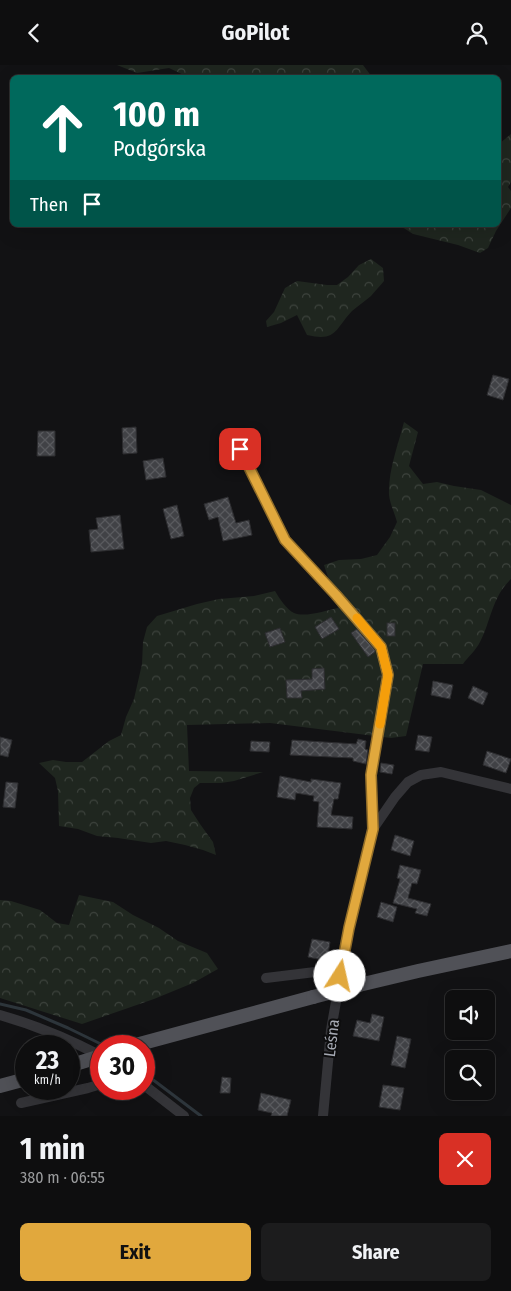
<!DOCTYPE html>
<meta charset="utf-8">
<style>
:root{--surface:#0e0e0f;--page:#1c1c1d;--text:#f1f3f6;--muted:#9b9c9e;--line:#2e2e2f;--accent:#e1a83d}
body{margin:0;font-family:"Fira Sans Condensed",sans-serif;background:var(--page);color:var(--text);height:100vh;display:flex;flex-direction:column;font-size:19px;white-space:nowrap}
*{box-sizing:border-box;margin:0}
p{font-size:16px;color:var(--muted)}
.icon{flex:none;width:28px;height:28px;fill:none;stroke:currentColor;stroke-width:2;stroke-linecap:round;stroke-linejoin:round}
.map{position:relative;height:1051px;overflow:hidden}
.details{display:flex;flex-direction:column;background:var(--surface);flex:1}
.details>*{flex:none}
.top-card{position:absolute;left:10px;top:10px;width:491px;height:152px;border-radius:8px;box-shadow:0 5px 20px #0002,0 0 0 1px var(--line);background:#00695c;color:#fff;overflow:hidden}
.buttons{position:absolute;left:445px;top:925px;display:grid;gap:10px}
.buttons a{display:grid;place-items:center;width:50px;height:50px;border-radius:8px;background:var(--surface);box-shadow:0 5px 20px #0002,0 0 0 1px var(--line);font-size:25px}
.speed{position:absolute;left:15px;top:970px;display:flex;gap:10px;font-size:25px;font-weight:700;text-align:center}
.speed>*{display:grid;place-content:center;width:65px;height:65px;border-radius:50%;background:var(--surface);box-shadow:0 5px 20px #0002,0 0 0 1px var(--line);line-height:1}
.speed small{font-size:12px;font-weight:400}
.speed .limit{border:8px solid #d22;background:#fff;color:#111}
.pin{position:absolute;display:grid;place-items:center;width:42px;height:42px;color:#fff;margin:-21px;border-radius:10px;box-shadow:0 2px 8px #0006}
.me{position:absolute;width:55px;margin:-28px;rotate:10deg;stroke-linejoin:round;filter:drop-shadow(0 0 4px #0008)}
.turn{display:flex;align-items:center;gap:18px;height:105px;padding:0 20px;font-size:22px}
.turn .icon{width:65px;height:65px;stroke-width:2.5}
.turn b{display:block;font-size:35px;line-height:42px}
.then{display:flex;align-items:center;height:48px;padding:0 20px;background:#0003;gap:10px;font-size:19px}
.round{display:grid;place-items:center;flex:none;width:52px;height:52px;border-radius:8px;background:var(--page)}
.head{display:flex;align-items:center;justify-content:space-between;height:85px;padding:0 20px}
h1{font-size:30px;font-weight:700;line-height:38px}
.action{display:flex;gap:10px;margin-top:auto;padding:10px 20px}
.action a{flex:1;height:58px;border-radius:8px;background:var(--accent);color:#111;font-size:20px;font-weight:700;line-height:58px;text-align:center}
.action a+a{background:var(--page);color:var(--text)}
header{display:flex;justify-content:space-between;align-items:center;height:65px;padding:0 20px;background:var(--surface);font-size:22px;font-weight:700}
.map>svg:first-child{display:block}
.forest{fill:url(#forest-crowns)}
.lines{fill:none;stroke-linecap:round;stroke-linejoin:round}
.stream{stroke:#2d353b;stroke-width:3}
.building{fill:url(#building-cross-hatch);stroke:#2c2c2f}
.minor{stroke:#343438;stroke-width:10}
.major{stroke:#505157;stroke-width:14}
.major-bridge{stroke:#505157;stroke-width:14}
.route-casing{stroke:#926d28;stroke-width:12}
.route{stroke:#e1a83d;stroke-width:9}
.slow{stroke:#f59e0b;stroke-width:9}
.labels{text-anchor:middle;stroke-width:4;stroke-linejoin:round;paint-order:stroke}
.street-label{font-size:16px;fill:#a5a9b3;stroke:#0d0d0e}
</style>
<header><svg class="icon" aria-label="back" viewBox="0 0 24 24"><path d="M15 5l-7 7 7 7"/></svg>GoPilot<svg class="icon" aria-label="person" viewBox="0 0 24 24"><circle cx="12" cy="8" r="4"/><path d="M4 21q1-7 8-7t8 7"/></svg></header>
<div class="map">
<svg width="511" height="1051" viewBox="0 0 511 1051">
<defs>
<pattern id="forest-crowns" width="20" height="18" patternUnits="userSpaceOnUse" patternTransform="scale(1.25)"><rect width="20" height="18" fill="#1f261f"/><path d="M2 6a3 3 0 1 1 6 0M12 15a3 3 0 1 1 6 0" fill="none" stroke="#3d433d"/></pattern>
<pattern id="building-cross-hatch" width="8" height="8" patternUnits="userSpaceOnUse" patternTransform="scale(1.25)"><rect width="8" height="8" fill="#414246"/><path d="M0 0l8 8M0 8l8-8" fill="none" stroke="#595a5e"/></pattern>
</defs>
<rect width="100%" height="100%" fill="#121214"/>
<g class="forest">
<polygon points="117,0 363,0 372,12 188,12 169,3 137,8"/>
<polygon points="511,69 511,117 508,122 511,126 511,143 496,166 488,183 480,188 458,180 413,169 399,160 499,160 499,79"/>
<path d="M371,194l12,9 1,13c-4,5 -9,10 -13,15 -6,5 -13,10 -19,15 -17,18 -15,31 -45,24l-10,-20 -16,8 -14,4 -1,-6 8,-9 11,-24 12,-7 30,4h10l11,-8 11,-12z"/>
<path d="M404,357l14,10 -9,34 14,18 14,-2 17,4 27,4 30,15v74c-19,18 -20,42 -31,63 -4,8 -12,15 -17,22h-40l-17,72 -15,2 -121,-15 -83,2 2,46 74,1 -29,9 -13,2h-21l-6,5 -4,10 1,12 9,14 13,18 3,13 -13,-5 -18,-5 -19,-4 -15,2 -33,-5 -21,-2 -19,-7 -19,-3 -1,-35 -3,-13 -16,-15 14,-3 13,2h16l27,-21 12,-6 5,-18 8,-18 8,-35 1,-22 4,-15 10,-11 40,-12 22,-5 35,-3 21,-5c4,7 12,19 19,22 11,5 33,-3 44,-5l-14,-43 15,-5 22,-1 16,-4 13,-18 7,-15c-2,-8 -7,-18 -8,-27 -1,-24 9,-50 15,-73z"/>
<polygon points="79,830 113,837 133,850 159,863 178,876 207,888 218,904 193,918 154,934 82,959 0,933 0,835 11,836 40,845 57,858 69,860"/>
</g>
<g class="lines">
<g class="stream">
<polyline points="0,939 26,945 68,963 105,981"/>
<polyline points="144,1008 201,1051"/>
</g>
</g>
<g class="building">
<polygon points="493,310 509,314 503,335 487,330"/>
<polygon points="136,362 137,388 123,389 122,363"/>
<polygon points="38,366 55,366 55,391 37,391"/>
<polygon points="163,393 166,412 146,415 143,396"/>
<polygon points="228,432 236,458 249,455 252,470 223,476 218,452 209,455 204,439"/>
<polygon points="177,440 184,471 171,474 163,444"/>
<polygon points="120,450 124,484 91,487 89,465 98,464 96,453"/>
<polygon points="331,552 339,564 322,574 315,562"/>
<rect x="387" y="558" width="8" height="13"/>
<polygon points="280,563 285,577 270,582 265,568"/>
<polygon points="357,564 375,585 375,587 368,592 351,568"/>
<polygon points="324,603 325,624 301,626 302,633 287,633 286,615 312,614 312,604"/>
<polygon points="433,616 453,620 450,634 431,630"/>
<polygon points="473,621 488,628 483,640 468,633"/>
<polygon points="418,670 432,672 429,687 415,685"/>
<polygon points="0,672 12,675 8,692 0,690"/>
<polygon points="358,674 366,676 365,684 368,685 366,699 353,696 353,693 290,690 292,675 356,679"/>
<polygon points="251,676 270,677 269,687 250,686"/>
<polygon points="487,686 511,694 506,708 483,700"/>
<polygon points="381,698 394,700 392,709 380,707"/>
<polygon points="280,711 311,717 311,714 341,718 338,734 334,734 331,750 353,752 352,764 317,762 319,737 313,736 314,731 296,728 295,735 277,732"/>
<polygon points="6,717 18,718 15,743 3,742"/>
<polygon points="395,770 414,776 410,791 391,785"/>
<polygon points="400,800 421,805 417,819 412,818 408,833 431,839 427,851 415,848 417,844 393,838 400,814 397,813"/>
<polygon points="381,837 397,842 393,857 377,852"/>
<polygon points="312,874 330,877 327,896 308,892"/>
<polygon points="372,949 384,952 379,976 353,971 357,955 370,958"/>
<polygon points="397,971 411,974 405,1003 391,1000"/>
<polygon points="222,1012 231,1013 230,1028 220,1028"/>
<polygon points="383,1020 404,1023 400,1045 379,1042"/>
<polygon points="261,1028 291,1035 287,1051 271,1051 272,1048 258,1045"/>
</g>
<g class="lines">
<g class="minor">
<polyline points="240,384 285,475 336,530 381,582 388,610 371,710 373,764"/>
<polyline points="266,913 315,907 340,911"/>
<path d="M0,950c35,10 69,24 101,41"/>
<polyline points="144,1020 184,1051"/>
<polyline points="21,1038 88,1023 101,1019"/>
<polyline points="323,1051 331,965 349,863 373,764 395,732 408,717 421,710 441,707 511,724"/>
</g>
<g class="major">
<polyline points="359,920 418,906 511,886"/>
<polyline points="132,981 313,932"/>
<polyline points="0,1021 26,1014"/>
</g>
<g class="major-bridge">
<polyline points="313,932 359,920"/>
<polyline points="72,1000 101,991"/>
</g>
</g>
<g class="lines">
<g class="route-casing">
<polyline id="route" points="240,384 285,475 336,530 381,582 388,610 371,710 373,764 349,863 340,911"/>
</g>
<use href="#route" class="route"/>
<polyline class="slow" points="357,553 381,582 388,610 380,659"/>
</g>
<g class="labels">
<g class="street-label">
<text transform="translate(331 973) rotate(-83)" y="6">Leśna</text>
</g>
</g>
</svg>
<div class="buttons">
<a><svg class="icon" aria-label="sound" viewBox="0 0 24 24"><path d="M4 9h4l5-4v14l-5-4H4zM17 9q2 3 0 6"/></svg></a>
<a><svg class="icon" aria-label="search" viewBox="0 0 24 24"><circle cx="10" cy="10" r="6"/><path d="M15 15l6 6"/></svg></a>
</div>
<div class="speed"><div>23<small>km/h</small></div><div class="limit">30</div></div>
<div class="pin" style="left:240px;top:384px;background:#d93025"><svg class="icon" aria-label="arrive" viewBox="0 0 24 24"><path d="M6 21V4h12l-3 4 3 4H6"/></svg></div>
<svg class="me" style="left:340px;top:911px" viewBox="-20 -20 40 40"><circle r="19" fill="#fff"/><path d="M0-13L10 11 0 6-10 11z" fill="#e1a83d"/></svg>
<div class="top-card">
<div class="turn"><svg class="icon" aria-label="ahead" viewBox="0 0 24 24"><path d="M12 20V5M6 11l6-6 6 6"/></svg><div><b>100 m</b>Podgórska</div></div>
<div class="then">Then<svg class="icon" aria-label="arrive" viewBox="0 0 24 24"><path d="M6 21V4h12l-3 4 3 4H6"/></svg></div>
</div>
</div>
<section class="details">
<div class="head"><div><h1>1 min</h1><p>380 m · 06:55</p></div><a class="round" style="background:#d93025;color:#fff"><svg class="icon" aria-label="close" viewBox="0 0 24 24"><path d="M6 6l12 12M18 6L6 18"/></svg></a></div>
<div class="action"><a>Exit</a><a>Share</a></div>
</section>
